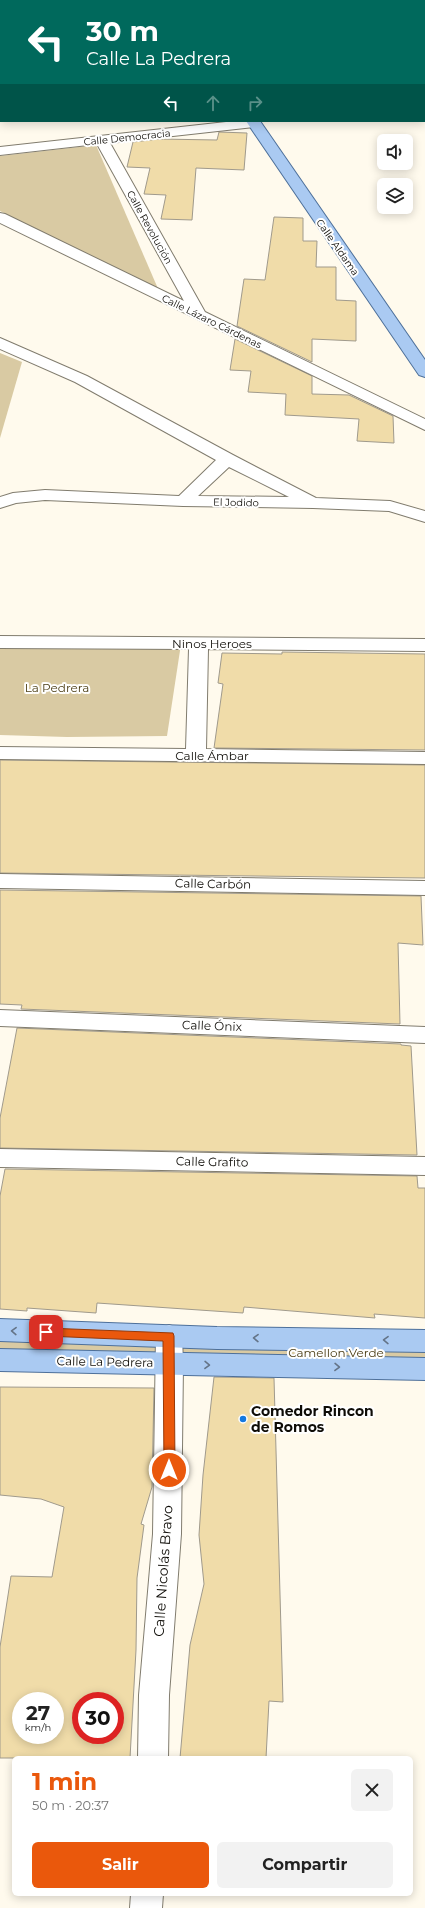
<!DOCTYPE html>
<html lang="es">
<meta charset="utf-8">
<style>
:root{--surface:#fff;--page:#f2f2f2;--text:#222;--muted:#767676;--accent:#ea580c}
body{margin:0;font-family:Montserrat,sans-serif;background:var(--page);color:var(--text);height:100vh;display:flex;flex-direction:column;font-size:15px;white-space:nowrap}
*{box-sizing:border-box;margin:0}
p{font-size:13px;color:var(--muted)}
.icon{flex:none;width:22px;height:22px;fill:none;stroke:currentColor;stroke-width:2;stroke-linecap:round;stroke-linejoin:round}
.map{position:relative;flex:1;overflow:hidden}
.sheet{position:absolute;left:12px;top:1756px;width:401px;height:140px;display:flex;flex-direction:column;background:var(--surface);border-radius:6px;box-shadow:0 2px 10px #0003}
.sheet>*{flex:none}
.top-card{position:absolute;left:0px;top:0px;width:425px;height:122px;box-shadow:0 2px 10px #0003;background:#00695c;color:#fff;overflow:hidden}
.fabs{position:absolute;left:377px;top:134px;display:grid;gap:8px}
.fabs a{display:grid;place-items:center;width:36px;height:36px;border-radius:6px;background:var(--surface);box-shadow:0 2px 10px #0003;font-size:20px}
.speed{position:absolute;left:12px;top:1692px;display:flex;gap:8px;font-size:20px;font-weight:700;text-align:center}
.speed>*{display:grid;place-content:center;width:52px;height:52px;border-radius:50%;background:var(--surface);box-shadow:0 2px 10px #0003;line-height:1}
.speed small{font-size:10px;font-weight:400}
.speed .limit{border:6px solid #d22;background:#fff;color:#111}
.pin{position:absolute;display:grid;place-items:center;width:34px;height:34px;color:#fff;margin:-17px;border-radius:8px;box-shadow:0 2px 6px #0006}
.me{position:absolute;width:44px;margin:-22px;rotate:0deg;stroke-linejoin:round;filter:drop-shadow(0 0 3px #0008)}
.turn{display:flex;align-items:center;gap:14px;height:84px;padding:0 20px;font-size:18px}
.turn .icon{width:52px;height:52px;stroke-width:2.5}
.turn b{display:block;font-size:28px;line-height:34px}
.lanes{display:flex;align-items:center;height:38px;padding:0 20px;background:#0003;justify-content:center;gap:20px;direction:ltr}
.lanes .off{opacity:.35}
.round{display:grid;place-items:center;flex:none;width:42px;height:42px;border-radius:6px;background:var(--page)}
.overview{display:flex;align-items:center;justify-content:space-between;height:68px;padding:0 20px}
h1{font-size:24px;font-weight:700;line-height:30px;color:var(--accent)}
.button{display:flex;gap:8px;margin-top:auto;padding:8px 20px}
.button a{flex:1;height:46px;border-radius:6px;background:var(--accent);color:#fff;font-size:16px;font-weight:700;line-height:46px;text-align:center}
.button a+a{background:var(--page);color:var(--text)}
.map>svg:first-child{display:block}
.green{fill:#d9caa3}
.building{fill:#f0dca9;stroke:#a09a8c;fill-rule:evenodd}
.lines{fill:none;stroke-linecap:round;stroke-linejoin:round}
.minor-casing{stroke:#817c6e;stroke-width:2}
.major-casing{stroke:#4e709a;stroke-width:2}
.minor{fill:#fff;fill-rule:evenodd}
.major{fill:#aacaf2;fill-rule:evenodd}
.oneway{stroke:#647488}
.route{fill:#ea580c;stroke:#983908}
.poi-dot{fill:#1379e1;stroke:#fff;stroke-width:1.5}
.labels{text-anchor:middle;stroke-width:4;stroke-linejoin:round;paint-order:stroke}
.far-street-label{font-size:10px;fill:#0e0c07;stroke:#fff}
.street-label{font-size:12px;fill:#0e0c07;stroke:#fff}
.park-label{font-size:12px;fill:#4b3d15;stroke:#fff}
.near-poi-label{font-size:14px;font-weight:bold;fill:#0e0c07;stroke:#fff;text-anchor:start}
.near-street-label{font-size:14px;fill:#0e0c07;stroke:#fff}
</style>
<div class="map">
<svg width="425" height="1908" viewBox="0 0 425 1908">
<rect width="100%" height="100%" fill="#fffaed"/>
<g class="green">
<polygon points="96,145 159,291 0,211 0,156"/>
<polygon points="0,353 22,362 0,438"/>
<polygon points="0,639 181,644 167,736 67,737 0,735"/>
<polygon points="0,1334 425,1342 425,1368 0,1359"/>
</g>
<g class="building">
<polygon points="219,132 247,133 244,170 196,168 192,220 161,219 166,195 144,194 150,168 127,167 133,142 159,139 217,140"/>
<polygon points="274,217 303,218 303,241 317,241 316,267 336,267 336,300 356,301 356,341 312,339 312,362 237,326 244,279 265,280"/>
<polygon points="235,339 312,376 312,394 349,395 393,416 394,443 357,441 359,419 285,415 286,394 248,392 251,371 230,370"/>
<polygon points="282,652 425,654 425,750 214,748 223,684 218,683 222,653 282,654"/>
<polygon points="0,760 425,765 425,878 0,873"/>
<polygon points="0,890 421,896 423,945 398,943 400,1024 21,1009 22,1005 0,1004"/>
<polygon points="17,1028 401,1044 401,1045 411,1046 417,1155 0,1148 0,1118"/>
<polygon points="5,1169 417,1176 418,1188 425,1188 425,1318 374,1314 375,1318 244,1307 243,1313 97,1303 96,1313 27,1308 27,1311 0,1309 0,1196"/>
<polygon points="214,1377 274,1378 283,1702 269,1701 266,1758 180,1758 190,1645 204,1584 199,1535 203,1475"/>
<path d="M0,1387l154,1 -2,99 -11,37 3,1 -7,53 -1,72 -6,108h-130v-111l11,-71 41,1 12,-70 -23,-8 -41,-4zM21,1701h34v34h-34zM81,1701h34v34h-34z"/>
</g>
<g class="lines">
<g class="minor-casing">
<g id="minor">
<rect x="0" y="81" width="1" height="8"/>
<polygon points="235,121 259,121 261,123 259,126 254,127 110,143 205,312 425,419 425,430 0,223 0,213 5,214 184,301 97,144 0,155 0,147"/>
<path d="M0,338l87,38 146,79 83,43 74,3 35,10v11l-36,-11 -76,-3 -130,-2 -138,-6 -29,3 -16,5v-11l13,-4 32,-3 134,6 37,-36 -141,-78 -75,-33zM229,467l60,30 -91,-1z"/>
<polygon points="0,636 425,639 425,651 208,649 206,749 425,752 425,764 0,759 0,747 186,749 189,649 0,648"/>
<polygon points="0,874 425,881 425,895 0,888"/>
<polygon points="0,1010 425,1027 425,1043 0,1026"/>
<polygon points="0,1149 425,1157 425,1175 0,1167"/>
<polygon points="169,1325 178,1328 182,1336 183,1364 181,1534 169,1695 168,1758 138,1758 139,1695 153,1534 156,1336 160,1328"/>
<polygon points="131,1894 163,1894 162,1908 130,1908"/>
</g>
</g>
<g class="major-casing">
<g id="major">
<rect x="159" y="0" width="12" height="1"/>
<polygon points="246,121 260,121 425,360 425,377 419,375"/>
<polygon points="0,1319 217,1327 425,1330 425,1352 217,1349 0,1341"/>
<polygon points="0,1349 425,1358 425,1380 0,1371"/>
</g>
</g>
<use href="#minor" class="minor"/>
<use href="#major" class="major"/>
</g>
<defs><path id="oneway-chevron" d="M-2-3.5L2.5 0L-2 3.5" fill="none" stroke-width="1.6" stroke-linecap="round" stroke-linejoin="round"/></defs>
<g class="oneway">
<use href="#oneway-chevron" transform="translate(14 1331) rotate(-178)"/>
<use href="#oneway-chevron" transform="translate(256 1338) rotate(-179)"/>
<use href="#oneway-chevron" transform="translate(386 1340) rotate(-179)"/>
<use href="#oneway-chevron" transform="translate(207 1365) rotate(1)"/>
<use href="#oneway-chevron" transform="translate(337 1367) rotate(1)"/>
</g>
<polygon class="route" points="46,1328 173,1333 174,1336 175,1470 173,1473 169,1475 165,1473 164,1470 163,1341 46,1336 42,1335 41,1332 42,1329"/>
<circle class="poi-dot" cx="243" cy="1419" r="4"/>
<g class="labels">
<g class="far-street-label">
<text transform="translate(127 137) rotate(-6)" y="4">Calle Democracia</text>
<text transform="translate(150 227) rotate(61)" y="4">Calle Revolución</text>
<text transform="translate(338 247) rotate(55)" y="4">Calle Aldama</text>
<text transform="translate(212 321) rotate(26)" y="4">Calle Lázaro Cárdenas</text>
<text transform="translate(236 502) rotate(1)" y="4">El Jodido</text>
</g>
<g class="street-label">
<text x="212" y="648">Ninos Heroes</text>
<text x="212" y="760">Calle Ámbar</text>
<text transform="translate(213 884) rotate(1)" y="4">Calle Carbón</text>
<text transform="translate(212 1026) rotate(2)" y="4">Calle Ónix</text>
<text transform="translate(212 1162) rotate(1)" y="4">Calle Grafito</text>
<text transform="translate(105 1362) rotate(1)" y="4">Calle La Pedrera</text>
</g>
<g class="park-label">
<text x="57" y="692">La Pedrera</text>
<text x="336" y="1357">Camellon Verde</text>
</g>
<g class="near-poi-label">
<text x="251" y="1416">Comedor Rincon<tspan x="251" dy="16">de Romos</tspan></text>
</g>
<g class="near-street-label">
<text transform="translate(163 1571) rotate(-86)" y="5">Calle Nicolás Bravo</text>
</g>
</g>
</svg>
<div class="fabs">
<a><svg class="icon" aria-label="sound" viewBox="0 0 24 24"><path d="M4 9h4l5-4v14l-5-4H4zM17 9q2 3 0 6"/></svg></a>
<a><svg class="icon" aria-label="layers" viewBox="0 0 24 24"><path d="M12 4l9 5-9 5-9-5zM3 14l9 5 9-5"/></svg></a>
</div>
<div class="speed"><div>27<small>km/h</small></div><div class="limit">30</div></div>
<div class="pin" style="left:46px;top:1332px;background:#d93025"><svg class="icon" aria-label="arrive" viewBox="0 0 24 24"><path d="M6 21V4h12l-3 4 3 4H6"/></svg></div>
<svg class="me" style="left:169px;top:1470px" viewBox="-20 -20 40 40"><circle r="17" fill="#ea580c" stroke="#fff" stroke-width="3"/><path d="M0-11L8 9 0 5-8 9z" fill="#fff"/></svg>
<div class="top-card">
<div class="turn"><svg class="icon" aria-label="left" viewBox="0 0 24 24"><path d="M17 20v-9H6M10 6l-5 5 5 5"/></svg><div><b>30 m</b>Calle La Pedrera</div></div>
<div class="lanes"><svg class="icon" aria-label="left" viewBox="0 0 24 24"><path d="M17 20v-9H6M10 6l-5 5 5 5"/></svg><svg class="icon off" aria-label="ahead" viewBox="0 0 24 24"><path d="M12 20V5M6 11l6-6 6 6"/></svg><svg class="icon off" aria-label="right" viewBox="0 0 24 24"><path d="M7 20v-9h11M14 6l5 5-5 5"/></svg></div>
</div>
<section class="sheet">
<div class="overview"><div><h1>1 min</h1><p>50 m · 20:37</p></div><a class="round"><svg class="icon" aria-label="close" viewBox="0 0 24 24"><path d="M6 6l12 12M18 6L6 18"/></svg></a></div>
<div class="button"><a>Salir</a><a>Compartir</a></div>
</section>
</div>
